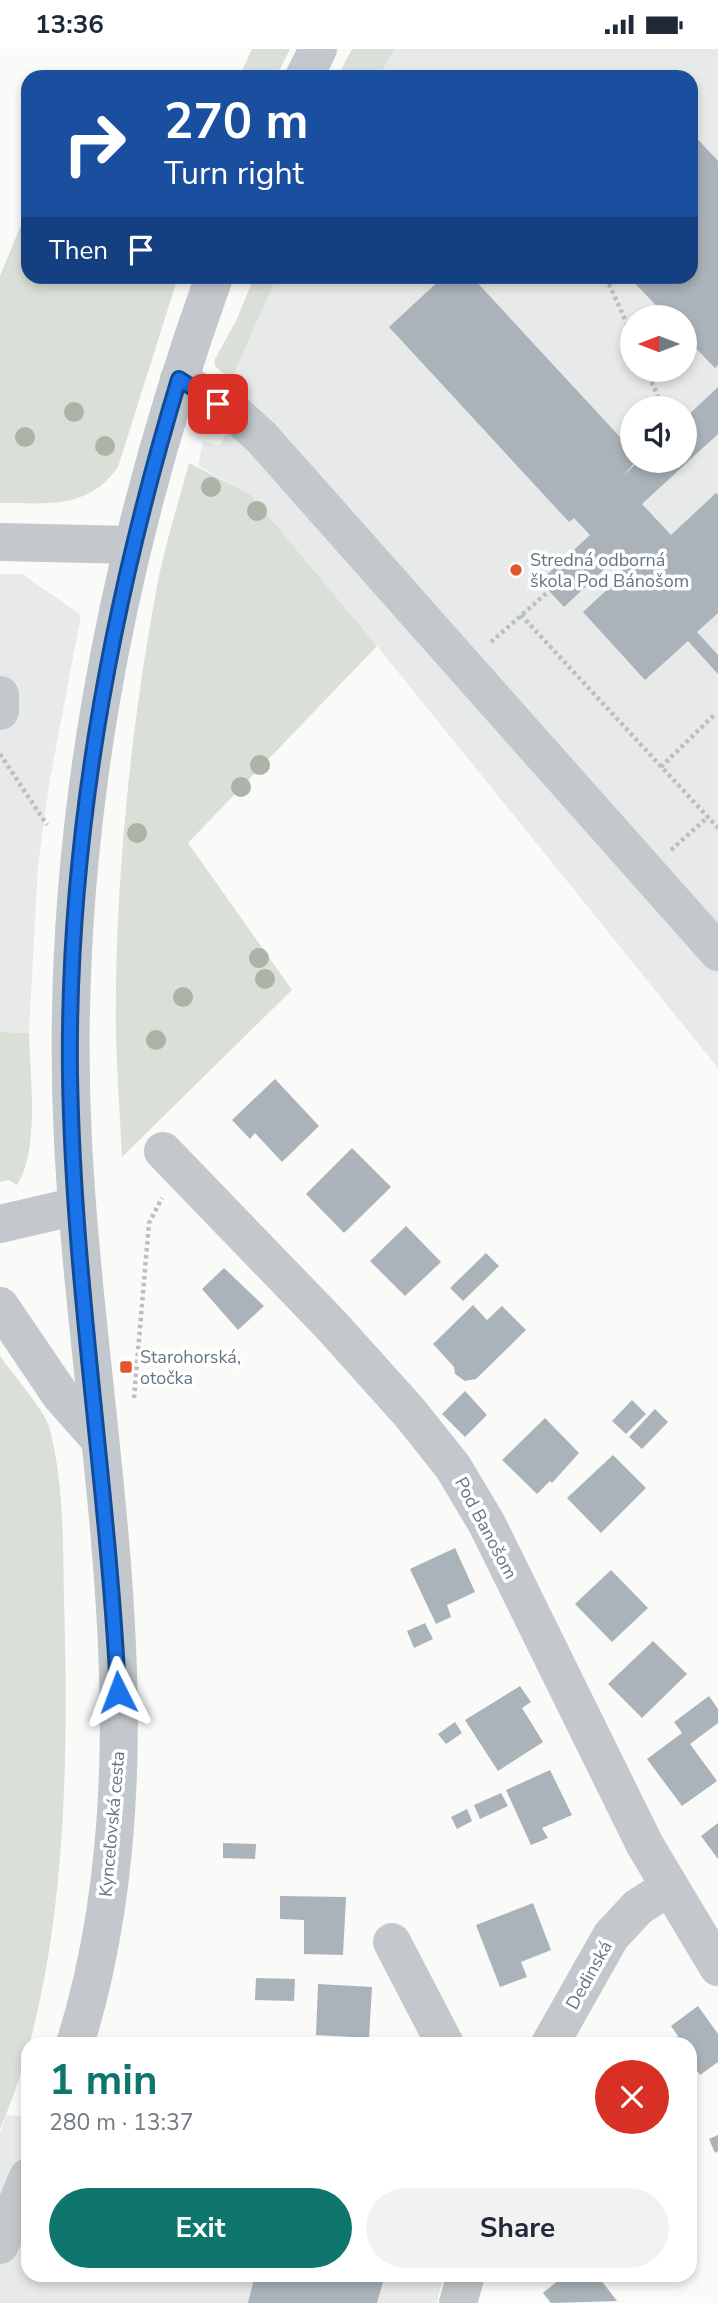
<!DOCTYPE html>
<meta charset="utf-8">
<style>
:root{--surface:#fff;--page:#f2f2f3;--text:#1f2937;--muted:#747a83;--accent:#0f766e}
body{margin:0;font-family:"Nunito Sans",sans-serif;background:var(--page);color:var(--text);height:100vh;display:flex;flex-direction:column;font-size:26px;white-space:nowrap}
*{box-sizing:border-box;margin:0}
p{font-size:23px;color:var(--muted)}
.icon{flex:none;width:38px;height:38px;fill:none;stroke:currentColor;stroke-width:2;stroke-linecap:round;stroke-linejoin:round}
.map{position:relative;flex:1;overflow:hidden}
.details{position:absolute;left:21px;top:1988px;width:676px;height:245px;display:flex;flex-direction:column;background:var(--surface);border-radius:21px;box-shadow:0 4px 10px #0003}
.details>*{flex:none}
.hud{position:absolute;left:21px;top:21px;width:677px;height:214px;border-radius:21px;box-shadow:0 4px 10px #0003;background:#1a4fa0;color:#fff;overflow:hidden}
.needle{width:46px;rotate:270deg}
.tools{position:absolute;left:620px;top:256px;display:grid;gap:14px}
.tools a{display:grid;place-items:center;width:77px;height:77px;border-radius:50%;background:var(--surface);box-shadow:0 4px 10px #0003;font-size:35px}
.pin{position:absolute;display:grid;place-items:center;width:60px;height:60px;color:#fff;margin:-30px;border-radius:14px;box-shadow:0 4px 10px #0006}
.me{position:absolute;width:77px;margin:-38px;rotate:357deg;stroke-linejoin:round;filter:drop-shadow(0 0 5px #0008)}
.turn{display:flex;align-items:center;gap:24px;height:147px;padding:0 28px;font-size:32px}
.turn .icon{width:91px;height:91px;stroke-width:2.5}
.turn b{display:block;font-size:49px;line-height:60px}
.then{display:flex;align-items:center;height:66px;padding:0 28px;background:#0003;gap:14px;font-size:26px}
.round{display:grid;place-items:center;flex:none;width:74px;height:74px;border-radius:37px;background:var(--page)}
.headline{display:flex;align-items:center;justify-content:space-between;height:119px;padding:0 28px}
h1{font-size:42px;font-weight:700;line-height:52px;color:var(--accent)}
.action{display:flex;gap:14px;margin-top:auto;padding:14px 28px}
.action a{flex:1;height:80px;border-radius:42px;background:var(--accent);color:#fff;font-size:28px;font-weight:700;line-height:80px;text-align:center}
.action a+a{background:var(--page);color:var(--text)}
.status{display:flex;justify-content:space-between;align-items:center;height:49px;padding:0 35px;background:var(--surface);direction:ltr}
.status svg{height:19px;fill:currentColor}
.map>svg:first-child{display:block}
.built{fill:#e8e9e9;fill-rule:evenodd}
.green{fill:#dadfd7}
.building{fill:#aab3b9}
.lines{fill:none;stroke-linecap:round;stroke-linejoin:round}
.path{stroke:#bbbfc2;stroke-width:4.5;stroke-dasharray:3.5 3.5;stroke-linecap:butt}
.minor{stroke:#c3c8cc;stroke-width:38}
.tree{fill:#aab4a7}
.route-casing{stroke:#114b97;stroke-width:18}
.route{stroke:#1a73e8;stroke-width:12}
.poi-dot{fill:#e4572e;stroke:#fff;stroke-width:2.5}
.labels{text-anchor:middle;stroke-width:7;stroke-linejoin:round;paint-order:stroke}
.poi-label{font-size:18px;fill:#657683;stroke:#fff;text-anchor:start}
.street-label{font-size:18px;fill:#657683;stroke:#fff}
</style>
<div class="status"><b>13:36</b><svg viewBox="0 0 49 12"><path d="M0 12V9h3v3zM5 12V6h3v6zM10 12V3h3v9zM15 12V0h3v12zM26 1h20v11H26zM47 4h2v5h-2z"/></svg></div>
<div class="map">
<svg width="718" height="2254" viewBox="0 0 718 2254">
<rect width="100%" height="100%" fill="#fafaf8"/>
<g class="built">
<path d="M395,0h323v1019l-341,-422 -127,-152 -52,-28 5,-25 16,4 28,-44 -16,-21 46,-103h414v-200h-313zM632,268h52v52h-52zM632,359h52v52h-52z"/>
<polygon points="0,525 22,525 81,566 50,730 38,816 29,984 0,983"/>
<polygon points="6,2066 28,2068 28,2226 443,2226 437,2254 0,2254 0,2084"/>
</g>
<g class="green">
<polygon points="252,0 290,0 276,28 239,28"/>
<polygon points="352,0 395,0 378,28 337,28"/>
<path d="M28,159v69h150l-60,190c-30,43 -71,36 -118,36v-227z"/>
<polygon points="254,228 277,228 231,331 215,317 215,310 237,270"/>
<path d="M189,414l61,31 127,152 -189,197 104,147 -170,167c-2,-41 -5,-81 -6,-122 -2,-147 15,-314 43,-459 8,-38 20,-75 30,-113z"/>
<path d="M0,983l29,1c1,42 11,117 -12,152l-8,-5 -9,2z"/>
<path d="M0,1307c11,16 44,54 49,70 15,56 14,117 15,174 5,167 3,375 -64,529z"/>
</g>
<g class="building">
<polygon points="691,83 718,112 718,316 715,319 684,287 684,268 667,268 629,228 691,228"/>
<polygon points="443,228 472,228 632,401 632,411 637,411 622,428 640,411 684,411 684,370 718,338 718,385 642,455 671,486 716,444 718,446 718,564 697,583 718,606 718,625 688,592 645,631 583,563 625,524 613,512 564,558 540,532 590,486 574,469 569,473 389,278"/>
<polygon points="275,1030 319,1077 282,1113 255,1084 250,1090 232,1071"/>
<polygon points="352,1099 391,1138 344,1184 306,1145"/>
<polygon points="406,1177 441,1213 405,1247 370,1212"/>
<polygon points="486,1204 499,1217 463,1252 450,1239"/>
<polygon points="224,1219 264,1257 238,1281 202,1240"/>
<polygon points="473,1256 487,1271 502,1257 526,1281 476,1330 465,1332 455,1325 454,1318 433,1295"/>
<polygon points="465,1342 487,1366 465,1388 442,1365"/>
<polygon points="632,1351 646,1365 626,1385 612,1372"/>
<polygon points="655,1360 668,1373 642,1400 629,1388"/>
<polygon points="545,1369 579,1404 552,1434 550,1432 537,1445 502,1411"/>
<polygon points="613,1406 646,1439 601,1484 567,1449"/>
<polygon points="455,1499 475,1543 447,1556 451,1568 436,1575 410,1520"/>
<polygon points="611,1521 648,1559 612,1593 575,1555"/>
<polygon points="425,1574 433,1590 414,1599 407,1582"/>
<polygon points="653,1592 687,1625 642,1669 608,1635"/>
<polygon points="520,1637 531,1653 522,1659 543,1693 498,1722 465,1671"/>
<polygon points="709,1647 718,1660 718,1674 690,1695 717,1732 682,1757 647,1710 682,1684 674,1673"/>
<polygon points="455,1673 462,1684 446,1695 438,1685"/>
<polygon points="550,1721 572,1766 542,1779 548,1789 531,1796 506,1741"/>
<polygon points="501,1744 508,1757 480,1770 474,1756"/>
<polygon points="467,1760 472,1772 457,1780 451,1768"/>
<polygon points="718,1774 718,1810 701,1787"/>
<polygon points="223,1794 256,1795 255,1810 223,1809"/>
<polygon points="280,1847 346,1848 343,1906 304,1905 304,1871 280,1870"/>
<polygon points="533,1854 551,1901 521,1913 527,1928 500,1938 476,1876"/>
<polygon points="256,1929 295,1930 294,1952 255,1951"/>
<polygon points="318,1935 372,1938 369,1989 316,1986"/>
<polygon points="698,1957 718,1985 718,2013 700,2026 690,2012 690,1995 666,1995 678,1987 671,1977"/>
<polygon points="718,2086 718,2102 715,2104 709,2090"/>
<polygon points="255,2226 385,2226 377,2254 248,2254"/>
<polygon points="565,2226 597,2226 617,2252 551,2254 543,2244"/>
</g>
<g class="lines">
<g class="path">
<polyline points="609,235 632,286"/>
<polyline points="646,320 663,359"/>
<polyline points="521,566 718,779"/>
<polyline points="491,593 549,542"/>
<polyline points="0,705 47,776"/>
<polyline points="661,718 715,665"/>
<polyline points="671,801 708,768"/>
<polyline points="134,1349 149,1174 162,1149"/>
</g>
<g class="minor">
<polyline points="304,28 318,0"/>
<polyline points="179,330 238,367 262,389 718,903"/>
<polyline points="0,493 133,496"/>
<polyline points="0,646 0,662"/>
<polyline points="163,1102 331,1276 410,1364 453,1418 487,1475 645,1796 718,1918"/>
<polyline points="0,1175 77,1157"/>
<polyline points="0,1257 61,1347 100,1391"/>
<polyline points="392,1893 445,1995"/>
<path d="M75,1995c92,-294 13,-604 -2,-903 -15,-294 42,-589 141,-864"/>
<polyline points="550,1995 611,1887 638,1858 668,1839"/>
<polyline points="0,2196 28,2128"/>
<polyline points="458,2254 466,2226"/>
</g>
</g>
<g class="tree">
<circle cx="74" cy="363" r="10"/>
<circle cx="25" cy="388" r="10"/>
<circle cx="105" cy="397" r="10"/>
<circle cx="211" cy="438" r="10"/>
<circle cx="257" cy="462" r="10"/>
<circle cx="260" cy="716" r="10"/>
<circle cx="241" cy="738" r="10"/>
<circle cx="137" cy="784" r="10"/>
<circle cx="259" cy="909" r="10"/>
<circle cx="265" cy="930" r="10"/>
<circle cx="183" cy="948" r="10"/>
<circle cx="156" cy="991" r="10"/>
</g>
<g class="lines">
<g class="route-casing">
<path id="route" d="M118,1643c-10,-206 -45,-411 -48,-618 -3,-237 41,-470 109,-695l39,25"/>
</g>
<use href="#route" class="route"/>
</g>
<g class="poi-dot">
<circle cx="516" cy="521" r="7"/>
<rect x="119" y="1311" width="14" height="14" rx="3.5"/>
</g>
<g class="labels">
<g class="poi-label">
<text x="530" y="517">Stredná odborná<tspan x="530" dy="21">škola Pod Bánošom</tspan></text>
<text x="140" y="1314">Starohorská,<tspan x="140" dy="21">otočka</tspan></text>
</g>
<g class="street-label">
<text transform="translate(486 1479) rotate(62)" y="6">Pod Banošom</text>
<text transform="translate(112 1775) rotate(-85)" y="6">Kynceľovská cesta</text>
<text transform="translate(589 1926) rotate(-61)" y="6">Dedinská</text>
</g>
</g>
</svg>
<div class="tools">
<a><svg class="needle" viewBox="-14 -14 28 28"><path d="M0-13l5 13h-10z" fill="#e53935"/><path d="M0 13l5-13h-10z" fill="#747a83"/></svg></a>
<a><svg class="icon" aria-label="sound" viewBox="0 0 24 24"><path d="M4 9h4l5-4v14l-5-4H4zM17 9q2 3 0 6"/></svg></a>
</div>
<div class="pin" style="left:218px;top:355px;background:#d93025"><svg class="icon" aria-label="arrive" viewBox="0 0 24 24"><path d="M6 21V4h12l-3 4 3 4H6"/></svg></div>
<svg class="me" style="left:118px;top:1643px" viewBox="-20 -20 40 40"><path d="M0-17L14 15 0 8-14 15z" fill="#1a73e8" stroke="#fff" stroke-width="4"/></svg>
<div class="hud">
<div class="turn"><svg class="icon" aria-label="right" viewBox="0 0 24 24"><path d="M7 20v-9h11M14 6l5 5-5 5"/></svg><div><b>270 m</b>Turn right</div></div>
<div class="then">Then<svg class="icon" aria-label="arrive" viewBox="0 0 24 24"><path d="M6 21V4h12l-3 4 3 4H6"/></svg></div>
</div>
<section class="details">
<div class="headline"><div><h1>1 min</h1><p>280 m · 13:37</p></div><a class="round" style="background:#d93025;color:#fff"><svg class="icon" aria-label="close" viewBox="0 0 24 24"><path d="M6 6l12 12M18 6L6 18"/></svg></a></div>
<div class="action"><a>Exit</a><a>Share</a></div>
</section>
</div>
